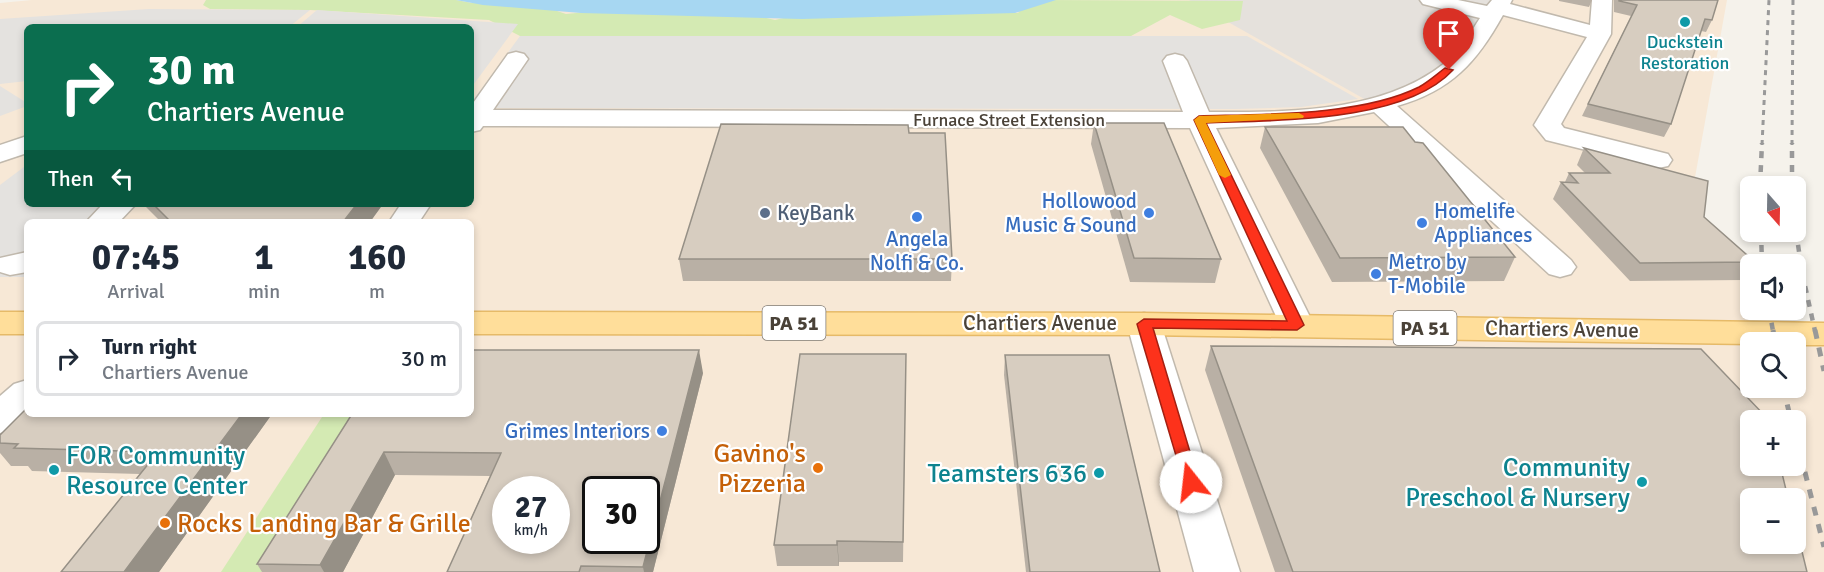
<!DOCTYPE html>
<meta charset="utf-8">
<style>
:root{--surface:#fff;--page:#f6f6f7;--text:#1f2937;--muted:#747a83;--line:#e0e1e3}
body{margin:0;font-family:Signika,sans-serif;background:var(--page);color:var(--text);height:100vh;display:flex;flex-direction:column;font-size:22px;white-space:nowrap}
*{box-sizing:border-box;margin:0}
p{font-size:20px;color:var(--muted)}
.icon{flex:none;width:33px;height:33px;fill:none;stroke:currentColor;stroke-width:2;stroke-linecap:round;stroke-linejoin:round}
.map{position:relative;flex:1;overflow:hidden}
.drawer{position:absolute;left:24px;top:219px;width:450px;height:198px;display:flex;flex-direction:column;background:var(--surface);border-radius:9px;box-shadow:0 3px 9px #0003}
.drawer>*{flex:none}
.hud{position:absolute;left:24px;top:24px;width:450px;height:183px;border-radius:9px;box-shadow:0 3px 9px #0003;background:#0b6e4f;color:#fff;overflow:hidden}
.needle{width:39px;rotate:160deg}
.buttons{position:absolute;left:1740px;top:176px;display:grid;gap:12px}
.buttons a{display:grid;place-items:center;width:66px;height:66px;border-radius:9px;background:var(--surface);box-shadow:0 3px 9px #0003;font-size:30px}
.speed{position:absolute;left:492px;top:476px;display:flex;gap:12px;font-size:30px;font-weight:700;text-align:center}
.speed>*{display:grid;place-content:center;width:78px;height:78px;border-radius:50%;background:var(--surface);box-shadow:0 3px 9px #0003;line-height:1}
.speed small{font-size:15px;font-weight:400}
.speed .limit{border:3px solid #111;border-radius:9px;background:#fff;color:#111}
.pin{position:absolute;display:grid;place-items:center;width:51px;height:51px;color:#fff;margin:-62px -26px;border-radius:50% 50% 50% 0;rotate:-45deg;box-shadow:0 0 6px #0007}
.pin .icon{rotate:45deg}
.me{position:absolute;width:66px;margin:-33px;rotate:344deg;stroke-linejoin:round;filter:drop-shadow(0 0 4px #0008)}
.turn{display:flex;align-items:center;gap:21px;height:126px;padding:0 24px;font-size:27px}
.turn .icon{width:78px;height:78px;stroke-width:2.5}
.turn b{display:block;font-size:42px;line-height:51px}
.then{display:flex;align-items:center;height:57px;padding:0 24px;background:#0003;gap:12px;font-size:22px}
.eta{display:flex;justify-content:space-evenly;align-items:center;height:102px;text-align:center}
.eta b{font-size:36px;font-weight:800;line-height:42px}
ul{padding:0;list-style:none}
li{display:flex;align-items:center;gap:18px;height:75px;margin:0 12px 9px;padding:0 12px;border:3px solid var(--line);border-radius:9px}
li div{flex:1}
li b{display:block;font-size:22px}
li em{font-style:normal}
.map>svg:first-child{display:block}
.commercial{fill:#f7e8d6;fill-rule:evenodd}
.industrial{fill:#e5e1dc}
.green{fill:#d4eab3}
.parking{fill:#e4e2df}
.water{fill:#a7d7f2}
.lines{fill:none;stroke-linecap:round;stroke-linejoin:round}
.minor-casing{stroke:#c1b9ad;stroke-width:3}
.major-casing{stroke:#e6ba68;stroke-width:3}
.minor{fill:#fff;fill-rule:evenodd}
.major{fill:#ffde9a;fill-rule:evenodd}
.rail-far2{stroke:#999;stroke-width:3;stroke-dasharray:5 5;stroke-linecap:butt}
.rail-far1{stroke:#999;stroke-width:4.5;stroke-dasharray:7 7;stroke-linecap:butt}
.rail{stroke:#999;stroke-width:5;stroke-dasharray:9 9;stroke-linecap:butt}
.wall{fill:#b9b0a5}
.shaded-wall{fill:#969086}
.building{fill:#d7cdc0;stroke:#969086;stroke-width:1.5;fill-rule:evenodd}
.route{fill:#fd321b;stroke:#a42012;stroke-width:1.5}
.slow{fill:#f59e0b}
.culture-dot{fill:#0f9aa8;stroke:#fff;stroke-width:2}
.service-dot{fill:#5c6f8a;stroke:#fff;stroke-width:2}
.shop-dot{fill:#3f7fe0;stroke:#fff;stroke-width:2}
.food-dot{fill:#e8710a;stroke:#fff;stroke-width:2}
.labels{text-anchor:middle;stroke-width:4.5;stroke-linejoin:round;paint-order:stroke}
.far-culture-label{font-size:18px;fill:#0d838f;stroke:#fff}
.far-street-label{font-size:18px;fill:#4a4238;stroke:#fff}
.shield{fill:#fff;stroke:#807b74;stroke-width:1.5}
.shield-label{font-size:20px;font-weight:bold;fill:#4a4238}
.shop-label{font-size:21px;fill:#366cbe;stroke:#fff;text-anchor:end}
.service-label{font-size:21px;fill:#4e5e75;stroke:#fff;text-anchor:start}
.street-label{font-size:21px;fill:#4a4238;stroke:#fff}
.near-food-label{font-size:26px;fill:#c56008;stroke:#fff;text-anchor:end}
.near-culture-label{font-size:26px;fill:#0d838f;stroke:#fff;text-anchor:end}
</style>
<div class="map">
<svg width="1824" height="572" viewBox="0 0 1824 572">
<rect width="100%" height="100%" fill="#f5f2eb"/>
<path class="commercial" d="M32,0h424l27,5 353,-5h891l-35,194 8,38 43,40 7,60 74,2v238h-1824v-569zM27,27h444v177h-444zM27,222h444v192h-444zM1750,342h46v45h-46zM1750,420h46v45h-46zM506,489h50v51h-50zM596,489h50v51h-50zM1750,498h46v45h-46z"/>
<polygon class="industrial" points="1189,0 1502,0 1462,60 1375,105"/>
<g class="green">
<polygon points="206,0 456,0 472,3 497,0 551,9 566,14 597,11 740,12 775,20 792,16 852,14 877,17 891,12 929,12 934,15 953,11 1018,13 1026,4 1045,0 1243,1 1240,20 1202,29 1170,15 1131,36 520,36 489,20 310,10 210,9 203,5"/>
<polygon points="324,414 377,414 282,572 221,572"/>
</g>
<g class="parking">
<polygon points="149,9 310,10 289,27 27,27 27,81 0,84 0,19"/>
<polygon points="317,10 518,24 471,88 471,27 297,27"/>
<polygon points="520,36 1247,36 1358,99 1301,107 1236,109 471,108 471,103"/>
<polygon points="0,86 27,103 27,106 0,116"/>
<polygon points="24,167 27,168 27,204 139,204 119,222 27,222 27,277 0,277 0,185"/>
</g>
<polygon class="water" points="456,0 1056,0 1015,13 802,19 581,13 483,5"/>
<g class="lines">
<g class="minor-casing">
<g id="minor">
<path d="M1420,0h38l29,6 5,-6h20l-2,4 80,21 2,-25h20l-1,34 -50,90 3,4 104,26 4,6 -4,6 -10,2 -112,-28 -12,-15 53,-88 -84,-22c-26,47 -52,76 -106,91l174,154 5,7 -5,7 -11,3 -11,-3 -175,-162 -56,11 -102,5 98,197 -5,8 -12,3 -12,-3 -5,-8 -90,-197 -707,-2 -3,4 -9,2v-26l37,-52 8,-2 8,2 4,5 -35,51 690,2 -20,-51 4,-5 8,-2 8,2 4,5 22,51c80,0 182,2 245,-57 11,-11 18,-25 26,-37l-57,-14z"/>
<polygon points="27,136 27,153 0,162 0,145"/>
<polygon points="103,204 136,204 119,222 86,222"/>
<polygon points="401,204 431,204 419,222 389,222"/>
<polygon points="27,252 27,272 10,275 0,272 0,258"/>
<polygon points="1144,313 1156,316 1161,324 1240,572 1194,572 1127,324 1132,316"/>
<polygon points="27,380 29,414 14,429 0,433 0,396 14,384"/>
</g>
</g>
<g class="major-casing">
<g id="major">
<rect x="0" y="312" width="27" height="22"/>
<polygon points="471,312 1144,313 1824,323 1824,345 1796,345 1796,342 1750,342 1750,344 1144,335 471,334"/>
</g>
</g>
<use href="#minor" class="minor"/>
<use href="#major" class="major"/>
<g class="rail-far2">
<polyline points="1762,145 1769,0"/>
<polyline points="1792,145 1793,0"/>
</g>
<g class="rail-far1">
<polyline points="1760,186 1762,143"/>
<polyline points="1792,186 1792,143"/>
<polyline points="1761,231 1762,264"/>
<polyline points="1796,231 1802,272 1815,331"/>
<polyline points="1769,309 1773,331"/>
</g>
<g class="rail">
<polyline points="1773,330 1775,342"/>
<polyline points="1815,330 1824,371"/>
<polyline points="1783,387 1791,420"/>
<polyline points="1796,437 1824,547"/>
</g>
</g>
<g class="wall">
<polygon points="1559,0 1592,0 1589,7 1559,1"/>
<polygon points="1614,0 1718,0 1712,20 1706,32 1701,31 1671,124 1664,137 1582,116 1631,16 1614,12"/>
<polygon points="1094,123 1221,259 1215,283 1130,282 1091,144"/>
<polygon points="1265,127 1415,142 1515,257 1504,281 1332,282 1260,148"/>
<polygon points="909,133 952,259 951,281 683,281 679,259"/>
<polygon points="1584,148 1704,217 1755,262 1754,264 1750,264 1750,269 1744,280 1630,281 1553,199 1561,182 1565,182 1569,173 1585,173 1577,165"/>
<polygon points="143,204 383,204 370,222 161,222"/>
<polygon points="1211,346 1807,572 1275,572 1205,370"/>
<polygon points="906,354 903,562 839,562 839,566 777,566 774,545"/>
<polygon points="1005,355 1160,572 1026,572 1004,375"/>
<polygon points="703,373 653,572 447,572 490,476 395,475 343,572 262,572 257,564 352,414"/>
<polygon points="27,414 272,414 159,572 61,572 140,474 32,471 28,466 11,466 0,453 0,435"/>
</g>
<g class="shaded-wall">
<polygon points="357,204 383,204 370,222 343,222"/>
<polygon points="699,350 703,373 653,572 644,572 643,567"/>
<polygon points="242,414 272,414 159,572 124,572"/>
<polygon points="384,452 395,475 343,572 324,572 320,565"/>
<polygon points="837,541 839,562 839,566 837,545"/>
</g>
<g class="building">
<polygon points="1619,0 1718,0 1712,20 1705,19 1671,124 1588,104 1637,5 1619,1"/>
<polygon points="1094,123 1164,123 1221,259 1134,258"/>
<polygon points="721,124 908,125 909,133 945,133 952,259 679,259"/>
<polygon points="1265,127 1403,127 1415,142 1423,143 1515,257 1340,258"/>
<polygon points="1584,148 1708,181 1704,217 1755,262 1640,263 1561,182 1578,183 1569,173 1610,173"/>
<polygon points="153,204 357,204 343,222 171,222"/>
<polygon points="1211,346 1701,349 1768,419 1768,420 1750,420 1750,465 1780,465 1788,498 1750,498 1750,543 1796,543 1796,527 1807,572 1293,572"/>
<path d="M471,350h228l-56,217 -62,-1 -2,6h-132l54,-119 -117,-1 -64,113 -63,-1 95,-150h119zM506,489h50v51h-50zM596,489h50v51h-50z"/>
<polygon points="800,354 906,354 903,542 837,541 837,545 774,545"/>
<polygon points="1005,355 1109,355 1160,572 1030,572"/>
<polygon points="27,408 27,414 242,414 124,572 61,572 158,452 14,448 18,444 0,443 0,435"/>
</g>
<path class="route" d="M1445,68l8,2c-49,53 -178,50 -247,53l98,202 -7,5 -144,-2 46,154 -2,4 -6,2 -6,-2 -48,-162 7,-5 143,2 -93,-201 5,-4c65,-2 162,0 220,-29 9,-5 18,-13 26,-19z"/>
<polygon class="slow" points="1299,113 1304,116 1303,118 1206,123 1231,175 1225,178 1219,175 1194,120 1199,116"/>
<g class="culture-dot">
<circle cx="1685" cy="22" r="6"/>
<circle cx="54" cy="470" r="6"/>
<circle cx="1099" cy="473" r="6"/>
<circle cx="1642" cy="482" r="6"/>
</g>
<circle class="service-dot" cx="765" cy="213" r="6"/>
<g class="shop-dot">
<circle cx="1149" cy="213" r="6"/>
<circle cx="917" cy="217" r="6"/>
<circle cx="1422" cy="223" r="6"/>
<circle cx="1376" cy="274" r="6"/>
<circle cx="662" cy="431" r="6"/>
</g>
<g class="food-dot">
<circle cx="818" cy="468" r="6"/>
<circle cx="165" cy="523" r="6"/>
</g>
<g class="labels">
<g class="far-culture-label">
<text x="1685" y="48">Duckstein<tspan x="1685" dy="21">Restoration</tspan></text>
</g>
<g class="far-street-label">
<text x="1009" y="126">Furnace Street Extension</text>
</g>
<g class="shield">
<rect x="762.5" y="306" width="63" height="34" rx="4.5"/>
<rect x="1393.5" y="311" width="63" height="34" rx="4.5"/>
</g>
<g class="shield-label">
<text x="794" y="330">PA 51</text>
<text x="1425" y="335">PA 51</text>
</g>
<g class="shop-label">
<text x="1137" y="208">Hollowood<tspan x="1137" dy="24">Music &amp; Sound</tspan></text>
<text x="1434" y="218" text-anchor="start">Homelife<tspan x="1434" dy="24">Appliances</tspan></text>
<text x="917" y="246" text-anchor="middle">Angela<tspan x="917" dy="24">Nolfi &amp; Co.</tspan></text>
<text x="1388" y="269" text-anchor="start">Metro by<tspan x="1388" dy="24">T-Mobile</tspan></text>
<text x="650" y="438">Grimes Interiors</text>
</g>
<g class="service-label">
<text x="777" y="220">KeyBank</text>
</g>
<g class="street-label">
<text x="1040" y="330">Chartiers Avenue</text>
<text transform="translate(1562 329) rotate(1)" y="7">Chartiers Avenue</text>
</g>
<g class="near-food-label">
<text x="806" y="462">Gavino's<tspan x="806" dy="30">Pizzeria</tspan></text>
<text x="177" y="532" text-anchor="start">Rocks Landing Bar &amp; Grille</text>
</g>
<g class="near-culture-label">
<text x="66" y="464" text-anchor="start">FOR Community<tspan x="66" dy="30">Resource Center</tspan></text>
<text x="1630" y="476">Community<tspan x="1630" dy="30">Preschool &amp; Nursery</tspan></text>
<text x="1087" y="482">Teamsters 636</text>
</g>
</g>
</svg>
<div class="buttons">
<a><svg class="needle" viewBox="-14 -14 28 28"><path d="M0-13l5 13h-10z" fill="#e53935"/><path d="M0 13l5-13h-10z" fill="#747a83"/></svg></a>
<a><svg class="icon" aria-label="sound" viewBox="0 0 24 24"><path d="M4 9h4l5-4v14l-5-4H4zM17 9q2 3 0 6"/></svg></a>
<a><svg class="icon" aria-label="search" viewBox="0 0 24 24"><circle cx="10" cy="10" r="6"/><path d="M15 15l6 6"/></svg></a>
<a>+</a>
<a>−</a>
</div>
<div class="speed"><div>27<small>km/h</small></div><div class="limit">30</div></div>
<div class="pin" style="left:1449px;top:70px;background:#d93025"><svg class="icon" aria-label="arrive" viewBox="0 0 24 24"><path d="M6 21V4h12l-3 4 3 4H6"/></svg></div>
<svg class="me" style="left:1191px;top:482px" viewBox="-20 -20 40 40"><circle r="19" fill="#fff"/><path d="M0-13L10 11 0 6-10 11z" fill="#fd321b"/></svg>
<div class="hud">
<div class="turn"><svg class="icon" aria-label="right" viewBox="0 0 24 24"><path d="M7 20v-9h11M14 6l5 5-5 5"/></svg><div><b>30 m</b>Chartiers Avenue</div></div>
<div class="then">Then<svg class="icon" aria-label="left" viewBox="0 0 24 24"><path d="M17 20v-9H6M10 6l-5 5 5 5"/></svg></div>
</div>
<section class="drawer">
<div class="eta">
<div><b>07:45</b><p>Arrival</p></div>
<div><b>1</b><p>min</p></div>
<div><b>160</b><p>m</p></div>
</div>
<ul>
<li><svg class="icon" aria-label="right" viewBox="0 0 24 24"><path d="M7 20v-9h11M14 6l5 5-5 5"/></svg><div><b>Turn right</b><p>Chartiers Avenue</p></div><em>30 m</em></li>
</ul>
</section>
</div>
